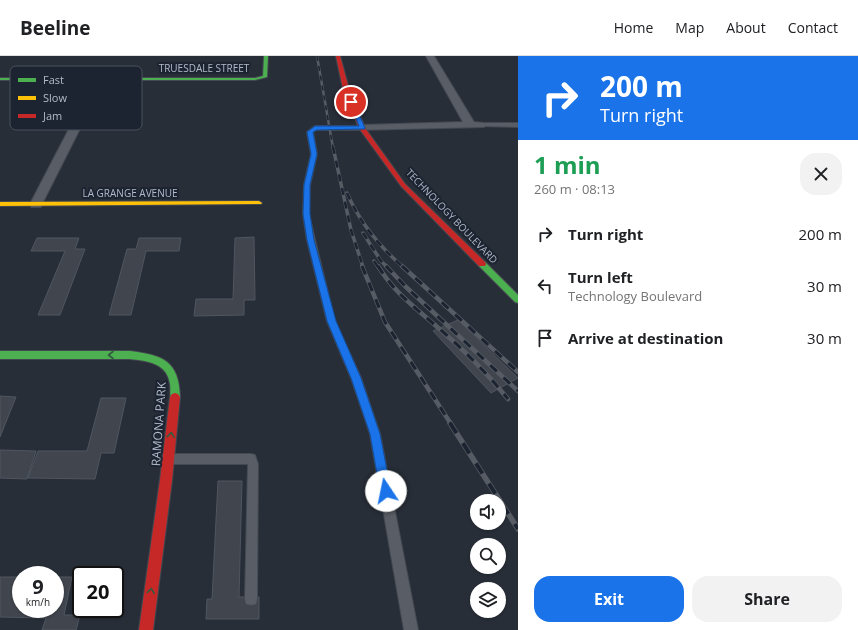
<!DOCTYPE html>
<meta charset="utf-8">
<style>
:root{--surface:#fff;--page:#f2f2f2;--text:#202124;--muted:#757577;--line:#e0e0e0;--accent:#1a73e8}
body{margin:0;font-family:"Open Sans",sans-serif;background:var(--page);color:var(--text);height:100vh;display:flex;flex-direction:column;font-size:15px;white-space:nowrap}
*{box-sizing:border-box;margin:0}
p{font-size:13px;color:var(--muted)}
.icon{flex:none;width:22px;height:22px;fill:none;stroke:currentColor;stroke-width:2;stroke-linecap:round;stroke-linejoin:round}
.map{position:relative;flex:1;overflow:hidden}
.sheet{display:flex;flex-direction:column;background:var(--surface);width:340px}
.sheet>*{flex:none}
.top-card{background:#1a73e8;color:#fff;overflow:hidden}
.buttons{position:absolute;left:470px;top:438px;display:grid;gap:8px}
.buttons a{display:grid;place-items:center;width:36px;height:36px;border-radius:50%;background:var(--surface);box-shadow:0 1px 3px #0004;font-size:20px}
.speed{position:absolute;left:12px;top:510px;display:flex;gap:8px;font-size:20px;font-weight:700;text-align:center}
.speed>*{display:grid;place-content:center;width:52px;height:52px;border-radius:50%;background:var(--surface);box-shadow:0 1px 3px #0004;line-height:1}
.speed small{font-size:10px;font-weight:400}
.speed .limit{border:2px solid #111;border-radius:6px;background:#fff;color:#111}
.pin{position:absolute;display:grid;place-items:center;width:34px;height:34px;color:#fff;margin:-17px;border:2px solid #fff;border-radius:50%;box-shadow:0 1px 4px #0007}
.me{position:absolute;width:44px;margin:-22px;rotate:349deg;stroke-linejoin:round;filter:drop-shadow(0 0 3px #0008)}
.turn{display:flex;align-items:center;gap:14px;height:84px;padding:0 16px;font-size:18px}
.turn .icon{width:52px;height:52px;stroke-width:2.5}
.turn b{display:block;font-size:28px;line-height:34px}
.round{display:grid;place-items:center;flex:none;width:42px;height:42px;border-radius:16px;background:var(--page)}
.headline{display:flex;align-items:center;justify-content:space-between;height:68px;padding:0 16px}
h1{font-size:24px;font-weight:700;line-height:30px;color:#1e9e55}
.cta{display:flex;gap:8px;margin-top:auto;padding:8px 16px}
.cta a{flex:1;height:46px;border-radius:16px;background:var(--accent);color:#fff;font-size:16px;font-weight:700;line-height:46px;text-align:center}
.cta a+a{background:var(--page);color:var(--text)}
ul{padding:0;list-style:none}
li{display:flex;align-items:center;gap:12px;height:52px;padding:0 16px}
li div{flex:1}
li b{display:block;font-size:15px}
li em{font-style:normal}
header{display:flex;align-items:center;gap:24px;box-sizing:border-box;height:56px;padding:0 20px;background:var(--surface);border-bottom:1px solid var(--line)}
header strong{font-size:19px}
nav{display:flex;gap:22px;margin-inline-start:auto;font-size:14px}
main{display:flex;flex:1;min-height:0}
.map>svg:first-child{display:block}
.building{fill:#40454e;stroke:#50565f}
.lines{fill:none;stroke-linecap:round;stroke-linejoin:round}
.lane-casing{stroke:#444951;stroke-width:2}
.street-casing{stroke:#444951;stroke-width:2}
.fast-casing{stroke:#444951;stroke-width:2}
.slow-casing{stroke:#444951;stroke-width:2}
.jam-casing{stroke:#444951;stroke-width:2}
.lane{fill:#595d65;fill-rule:evenodd}
.street{fill:#595d65;fill-rule:evenodd}
.fast{fill:#4caf50;fill-rule:evenodd}
.slow{fill:#ffc107;fill-rule:evenodd}
.jam{fill:#c62828;fill-rule:evenodd}
.rail-far3-casing{stroke:#575c64;stroke-width:2.5}
.rail-far2-casing{stroke:#575c64;stroke-width:3.5}
.rail-far1-casing{stroke:#575c64;stroke-width:4.5}
.rail-casing{stroke:#575c64;stroke-width:5.5}
.rail-far3{stroke:#1c2432;stroke-width:1.5;stroke-dasharray:5;stroke-linecap:butt}
.rail-far2{stroke:#1c2432;stroke-width:2.5;stroke-dasharray:7;stroke-linecap:butt}
.rail-far1{stroke:#1c2432;stroke-width:3;stroke-dasharray:9;stroke-linecap:butt}
.rail{stroke:#1c2432;stroke-width:4;stroke-dasharray:12;stroke-linecap:butt}
.oneway{stroke:#2f5c3e}
.route{fill:#1a73e8;stroke:#114b97}
.labels{text-anchor:middle;stroke-width:4;stroke-linejoin:round;paint-order:stroke}
.far-street-label{font-size:10px;fill:#b2bac9;stroke:#1c2432}
.street-label{font-size:12px;fill:#b2bac9;stroke:#1c2432}
.key{fill:#1c2432;stroke:#49515f;stroke-width:1}
.key-label{font-size:11px;fill:#b2bac9}
</style>
<header>
<strong>Beeline</strong>
<nav><a>Home</a><a>Map</a><a>About</a><a>Contact</a></nav>
</header>
<main>
<div class="map">
<svg width="518" height="574" viewBox="0 0 518 574">
<rect width="100%" height="100%" fill="#282e38"/>
<g class="building">
<polygon points="254,181 255,244 244,244 244,259 194,260 196,243 233,243 235,182"/>
<polygon points="37,182 79,182 75,193 85,193 60,259 38,259 65,195 31,195"/>
<polygon points="139,182 181,182 179,195 146,195 131,259 109,259 127,193 136,193"/>
<polygon points="458,264 518,322 491,337 433,275"/>
<polygon points="0,340 16,341 0,381"/>
<polygon points="101,342 126,342 114,397 101,397 95,423 28,422 38,395 87,395"/>
<polygon points="0,394 36,395 27,423 0,422"/>
<polygon points="218,425 242,425 239,541 259,541 259,563 206,563 207,543 212,543"/>
<polygon points="0,521 21,521 21,553 55,553 55,521 72,521 64,559 80,559 76,574 42,574 46,562 0,561"/>
</g>
<g class="lines">
<g class="lane-casing">
<g id="lane">
<polygon points="480,67 518,67 518,71 478,70 478,68"/>
<polygon points="315,70 362,70 365,72 362,74 316,74 313,76 317,98 310,129 309,158 315,184 335,265 361,322 380,378 418,574 404,574 370,378 351,322 327,265 307,184 303,158 304,129 311,98 307,76"/>
<polygon points="169,398 251,398 255,399 258,408 257,543 256,548 251,549 246,548 245,543 248,408 169,408 165,407 164,403 165,399"/>
</g>
</g>
<g class="street-casing">
<g id="street">
<polygon points="426,0 434,0 474,66 484,67 485,69 484,71 358,74 357,72 362,69 463,66"/>
<polygon points="100,20 105,23 42,148 41,151 31,151 30,148 95,23"/>
</g>
</g>
<g class="fast-casing">
<g id="fast">
<polygon points="264,0 268,0 267,21 255,24 0,24 0,22 255,22 263,20"/>
<polygon points="482,205 485,206 518,239 518,247 515,246 479,210 478,208"/>
<path d="M0,295h130c33,4 49,10 50,46l-2,3 -3,1 -3,-1c-3,-5 -1,-10 -2,-16 -3,-21 -22,-23 -40,-25h-130z"/>
</g>
</g>
<g class="slow-casing">
<polygon id="slow" points="259,145 262,147 261,148 0,150 0,146"/>
</g>
<g class="jam-casing">
<g id="jam">
<polygon points="336,0 340,0 349,33 365,72 405,128 485,206 486,208 485,210 479,210 401,130 359,72 343,33"/>
<polygon points="175,337 178,338 180,341 172,424 153,574 139,574 160,424 170,341 172,338"/>
</g>
</g>
<use href="#lane" class="lane"/>
<use href="#street" class="street"/>
<use href="#fast" class="fast"/>
<use href="#slow" class="slow"/>
<use href="#jam" class="jam"/>
<g class="rail-far3-casing">
<polyline id="rail-far3" points="317,0 333,92"/>
</g>
<g class="rail-far2-casing">
<g id="rail-far2">
<polyline points="333,91 351,174 363,211"/>
<path d="M347,137c13,30 32,53 56,74"/>
<polyline points="363,177 381,205 387,211"/>
<polyline points="374,205 378,211"/>
</g>
</g>
<g class="rail-far1-casing">
<g id="rail-far1">
<polyline points="362,210 385,266 451,368"/>
<path d="M378,210c16,26 34,39 57,59 26,22 52,48 73,74"/>
<polyline points="386,210 406,231 518,335"/>
<polyline points="402,210 518,316"/>
</g>
</g>
<g class="rail-casing">
<polyline id="rail" points="450,367 518,473"/>
</g>
<use href="#rail-far3" class="rail-far3"/>
<use href="#rail-far2" class="rail-far2"/>
<use href="#rail-far1" class="rail-far1"/>
<use href="#rail" class="rail"/>
</g>
<defs><path id="oneway-chevron" d="M-2-3.5L2.5 0L-2 3.5" fill="none" stroke-width="1.6" stroke-linecap="round" stroke-linejoin="round"/></defs>
<g class="oneway">
<use href="#oneway-chevron" transform="translate(111 299) rotate(-180)"/>
<use href="#oneway-chevron" transform="translate(171 379) rotate(-84)"/>
<use href="#oneway-chevron" transform="translate(151 535) rotate(-82)"/>
</g>
<polygon class="route" points="351,45 354,46 365,72 365,73 317,74 313,76 317,98 310,129 310,158 314,184 336,265 361,322 380,378 391,435 390,439 386,440 382,439 380,435 370,378 351,322 327,265 307,184 303,158 304,129 311,98 307,76 315,70 359,70 349,46"/>
<g class="labels">
<g class="far-street-label">
<text x="204" y="16">TRUESDALE STREET</text>
<text x="130" y="141">LA GRANGE AVENUE</text>
<text transform="translate(452 160) rotate(46)" y="4">TECHNOLOGY BOULEVARD</text>
</g>
<g class="street-label">
<text transform="translate(159 368) rotate(-86)" y="4">RAMONA PARK</text>
</g>
</g>
<rect x="10" y="10" width="132" height="64" rx="6" class="key"/>
<rect x="18" y="22" width="18" height="4" fill="#4caf50"/>
<rect x="18" y="40" width="18" height="4" fill="#ffc107"/>
<rect x="18" y="58" width="18" height="4" fill="#c62828"/>
<g class="key-label">
<text x="43" y="28">Fast</text>
<text x="43" y="46">Slow</text>
<text x="43" y="64">Jam</text>
</g>
</svg>
<div class="buttons">
<a><svg class="icon" aria-label="sound" viewBox="0 0 24 24"><path d="M4 9h4l5-4v14l-5-4H4zM17 9q2 3 0 6"/></svg></a>
<a><svg class="icon" aria-label="search" viewBox="0 0 24 24"><circle cx="10" cy="10" r="6"/><path d="M15 15l6 6"/></svg></a>
<a><svg class="icon" aria-label="layers" viewBox="0 0 24 24"><path d="M12 4l9 5-9 5-9-5zM3 14l9 5 9-5"/></svg></a>
</div>
<div class="speed"><div>9<small>km/h</small></div><div class="limit">20</div></div>
<div class="pin" style="left:351px;top:46px;background:#d93025"><svg class="icon" aria-label="arrive" viewBox="0 0 24 24"><path d="M6 21V4h12l-3 4 3 4H6"/></svg></div>
<svg class="me" style="left:386px;top:435px" viewBox="-20 -20 40 40"><circle r="19" fill="#fff"/><path d="M0-13L10 11 0 6-10 11z" fill="#1a73e8"/></svg>
</div>
<section class="sheet">
<div class="top-card">
<div class="turn"><svg class="icon" aria-label="right" viewBox="0 0 24 24"><path d="M7 20v-9h11M14 6l5 5-5 5"/></svg><div><b>200 m</b>Turn right</div></div>
</div>
<div class="headline"><div><h1>1 min</h1><p>260 m · 08:13</p></div><a class="round"><svg class="icon" aria-label="close" viewBox="0 0 24 24"><path d="M6 6l12 12M18 6L6 18"/></svg></a></div>
<ul>
<li><svg class="icon" aria-label="right" viewBox="0 0 24 24"><path d="M7 20v-9h11M14 6l5 5-5 5"/></svg><div><b>Turn right</b></div><em>200 m</em></li>
<li><svg class="icon" aria-label="left" viewBox="0 0 24 24"><path d="M17 20v-9H6M10 6l-5 5 5 5"/></svg><div><b>Turn left</b><p>Technology Boulevard</p></div><em>30 m</em></li>
<li><svg class="icon" aria-label="arrive" viewBox="0 0 24 24"><path d="M6 21V4h12l-3 4 3 4H6"/></svg><div><b>Arrive at destination</b></div><em>30 m</em></li>
</ul>
<div class="cta"><a>Exit</a><a>Share</a></div>
</section>
</main>
